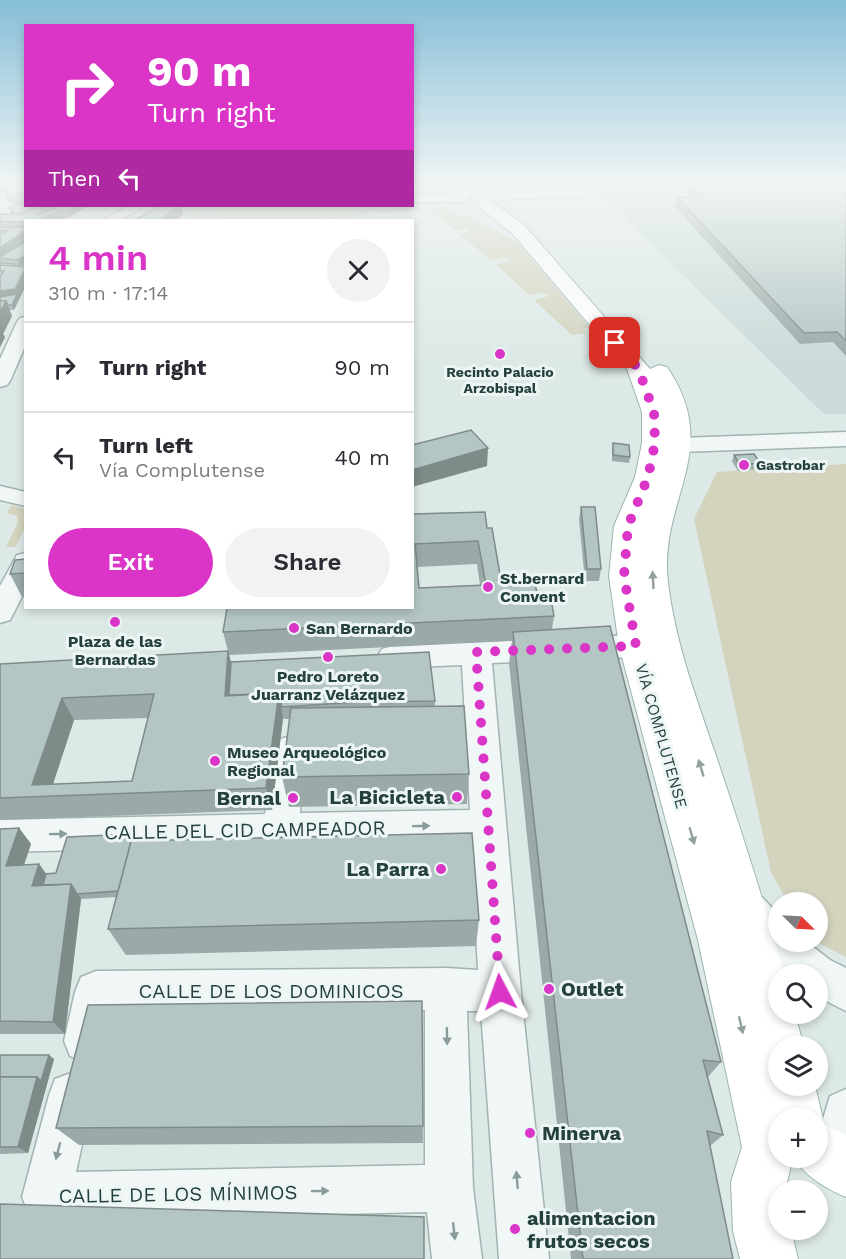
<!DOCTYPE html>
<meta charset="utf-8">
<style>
:root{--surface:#fff;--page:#f2f2f3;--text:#2b2b33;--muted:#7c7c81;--line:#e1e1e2;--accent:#db35c8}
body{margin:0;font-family:"Work Sans",sans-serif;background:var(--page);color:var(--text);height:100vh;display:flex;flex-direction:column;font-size:22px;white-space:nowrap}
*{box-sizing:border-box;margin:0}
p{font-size:20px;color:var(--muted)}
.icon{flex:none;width:33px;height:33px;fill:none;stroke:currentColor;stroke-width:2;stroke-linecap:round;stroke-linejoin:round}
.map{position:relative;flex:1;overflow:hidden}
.drawer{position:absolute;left:24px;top:219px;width:390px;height:390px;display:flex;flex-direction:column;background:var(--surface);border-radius:0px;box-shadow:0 3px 9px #0003}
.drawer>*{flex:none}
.top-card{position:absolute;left:24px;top:24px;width:390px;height:183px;border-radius:0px;box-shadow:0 3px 9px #0003;background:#db35c8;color:#fff;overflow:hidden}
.needle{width:39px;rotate:114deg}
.controls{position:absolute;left:768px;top:892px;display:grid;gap:12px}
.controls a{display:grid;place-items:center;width:60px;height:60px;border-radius:50%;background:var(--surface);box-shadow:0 3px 9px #0003;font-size:30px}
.pin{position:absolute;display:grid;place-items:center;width:51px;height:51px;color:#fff;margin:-26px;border-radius:12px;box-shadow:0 3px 9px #0006}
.me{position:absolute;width:66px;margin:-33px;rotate:356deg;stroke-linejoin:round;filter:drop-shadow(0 0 4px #0008)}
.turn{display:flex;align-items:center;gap:21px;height:126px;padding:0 24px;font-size:27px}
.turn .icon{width:78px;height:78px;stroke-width:2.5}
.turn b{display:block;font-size:42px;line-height:51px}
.then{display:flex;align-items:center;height:57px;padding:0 24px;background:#0003;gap:12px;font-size:22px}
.round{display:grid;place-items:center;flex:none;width:63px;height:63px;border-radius:32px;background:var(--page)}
.summary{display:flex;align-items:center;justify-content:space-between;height:102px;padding:0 24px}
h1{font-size:36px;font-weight:600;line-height:45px;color:var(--accent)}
.cta{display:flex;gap:12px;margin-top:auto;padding:12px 24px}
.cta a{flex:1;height:69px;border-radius:36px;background:var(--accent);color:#fff;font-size:24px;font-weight:600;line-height:69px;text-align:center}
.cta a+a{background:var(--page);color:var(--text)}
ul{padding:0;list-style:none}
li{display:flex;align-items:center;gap:18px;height:90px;padding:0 24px;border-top:2px solid var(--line)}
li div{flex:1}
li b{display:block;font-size:22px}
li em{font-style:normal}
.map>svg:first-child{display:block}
.built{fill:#cbdbd9}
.green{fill:#d3d3be}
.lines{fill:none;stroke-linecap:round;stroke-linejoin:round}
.street-casing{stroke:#a2b3b1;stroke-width:3}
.secondary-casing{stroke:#a2b3b1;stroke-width:2}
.primary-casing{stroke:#9bb5b2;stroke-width:2}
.street{fill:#f0f7f6;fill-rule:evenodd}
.secondary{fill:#fff;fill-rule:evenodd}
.primary{fill:#fff;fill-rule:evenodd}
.wall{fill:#9baaa9;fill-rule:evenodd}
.shaded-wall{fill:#7e8b89}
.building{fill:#b4c6c4;stroke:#7e8b89;stroke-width:1.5;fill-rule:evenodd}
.oneway{fill:#92a09e}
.oneway2{fill:#8a9c9a}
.route{stroke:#db35c8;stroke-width:10;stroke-dasharray:0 18}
.poi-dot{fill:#db35c8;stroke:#edf6f5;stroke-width:2}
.labels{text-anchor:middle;stroke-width:6;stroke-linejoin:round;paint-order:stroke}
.far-poi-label{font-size:14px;font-weight:bold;fill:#25413e;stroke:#edf6f5}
.poi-label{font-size:16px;font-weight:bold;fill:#25413e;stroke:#edf6f5;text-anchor:start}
.street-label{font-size:16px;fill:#25413e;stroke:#edf6f5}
.near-poi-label{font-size:20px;font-weight:bold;fill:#25413e;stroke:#edf6f5;text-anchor:end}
.near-street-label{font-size:20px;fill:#25413e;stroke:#edf6f5}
</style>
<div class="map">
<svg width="846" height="1259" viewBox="0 0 846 1259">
<rect width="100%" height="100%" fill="#dde9e7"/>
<polygon class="built" points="466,184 846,184 846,414 824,414 596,190 498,194 479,191"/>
<g class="green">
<polygon points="413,201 419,209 380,213 372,211 369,212 370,214 325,220 324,218 316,220 234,220 210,218 212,216 206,215 201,218 150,209 156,206 412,206"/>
<polygon points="437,203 461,216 467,215 517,242 590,328 582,329 587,333 572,335 534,300 549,296 544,293 529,295 496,264 509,262 506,258 491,260 459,234 470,232 467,229 455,231 429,210 434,209"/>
<polygon points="846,464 846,957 817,942 818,903 788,903 771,872 694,519 717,472"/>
<polygon points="12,505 25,509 25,527 16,547 6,547 18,522 17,516 7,513"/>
</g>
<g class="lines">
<g class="street-casing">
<g id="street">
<polygon points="412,194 462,194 469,198 462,202 412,202"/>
<polygon points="128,206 145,206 121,220 104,220"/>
<polygon points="26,317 26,344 10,381 7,385 0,387 0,359 17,322 20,318"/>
<polygon points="846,432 846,446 679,452 671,450 668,445 671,440 679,438"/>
<polygon points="0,486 26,492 26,506 0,500"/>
<polygon points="26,553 26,589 10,620 0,623 0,586 17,555"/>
<polygon points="636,635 646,638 651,646 646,654 636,657 492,663 521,992 549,1259 499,1259 481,1011 467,1011 473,1188 482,1259 432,1259 427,1212 46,1221 29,1214 22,1197 49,1095 55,1079 71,1073 87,1079 93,1095 76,1172 425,1165 425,1010 112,1012 106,1041 100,1056 85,1062 70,1056 64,1041 75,992 81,977 96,971 446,968 478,970 471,841 0,852 0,820 265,814 272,750 276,740 288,737 300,740 304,750 300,813 470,810 462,665 392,668 382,665 377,657 382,649 392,646"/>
<path d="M749,892l14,6 15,17v27h29l23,18 16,8v43l-28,-14v-22c-10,0 -25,3 -33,0 -17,-7 -48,-48 -55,-64l5,-13z"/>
<polygon points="846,1089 846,1178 835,1182 818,1176 812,1159 818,1158 818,1135 830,1096"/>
</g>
</g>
<g class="secondary-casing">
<polygon id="secondary" points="602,184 628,184 625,187 596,195 500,200 492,195 500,190"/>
</g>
<g class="primary-casing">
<g id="primary">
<polygon points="439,184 457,184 473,194 465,199 441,187"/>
<path d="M485,199l6,2 33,24 126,144 9,-4 8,2c57,83 -9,133 1,215 7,60 28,115 47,171 25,74 49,147 69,222h-6v39h17l9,33h-26v39h37l8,33 -2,4 25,12v62c-16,-6 -45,-23 -51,-39h23v-39h-40v39h15l-6,24v9h-9v39h13l7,29h-58l-7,-28 -2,-49 11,-35 -44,-207 -79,-294 -10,-70 5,-50 21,-49 7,-34v-31l-15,-43 -115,-136 -33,-26 -2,-3z"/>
</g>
</g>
<use href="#street" class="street"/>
<use href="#secondary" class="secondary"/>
<use href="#primary" class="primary"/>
</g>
<g class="wall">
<polygon points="0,184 26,184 26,206 88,206 63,220 26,220 26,285 14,310 10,310 12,316 3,334 5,337 0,347 0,214 11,214 9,208 16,204 16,203 8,203 5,193 2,193 0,195"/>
<polygon points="686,184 846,184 846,356 833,342 800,344 675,207 677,197 692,197 685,190"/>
<polygon points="613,443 630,457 629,463 612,461 612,449"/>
<polygon points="734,455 760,463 758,469 738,471 732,461"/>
<polygon points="581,507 601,569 599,581 585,581 579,519"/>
<path d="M412,514l75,14 15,58 36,9 16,21 -2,13 169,433 -14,16 16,57 -13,11 23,113h-162l-62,-596 3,-22 -283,14 2,7 204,39v6l34,67 -2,30 -178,3 -7,-30 8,-58h-6l-1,-1 -11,92 -272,10v-156l228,-13 -5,-19zM477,564l3,21 -61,3 -2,-21zM148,718l-16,63 -79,3 21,-64z"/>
<polygon points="26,559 26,597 22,597 10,574"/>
<polygon points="19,828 31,844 24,865 39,864 46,874 56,873 133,834 136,839 136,841 479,920 476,946 126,955 108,929 117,897 81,899 65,1034 0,1034 0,829"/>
<polygon points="422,1001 423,1143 79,1145 56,1128"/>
<polygon points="0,1055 54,1059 28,1153 0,1154"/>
</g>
<g class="shaded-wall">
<polygon points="6,184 14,184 15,188 9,193"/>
<polygon points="43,206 47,206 48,209 46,211 47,216 64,210 66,219 63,220 38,220 36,214 43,207"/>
<polygon points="78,206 88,206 80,211"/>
<polygon points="79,206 80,211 68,218 66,213"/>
<polygon points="181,206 183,215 175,220 159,220"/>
<polygon points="26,230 26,242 0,258 0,248"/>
<polygon points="26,255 26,267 21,269 17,260"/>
<polygon points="26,268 26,285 14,310 12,305 6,301 12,316 3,334 5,337 0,347 0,291"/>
<polygon points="488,448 487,466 412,487 412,470"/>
<polygon points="228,651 234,674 232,706 225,696"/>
<polygon points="279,693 283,718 272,810 266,788"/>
<polygon points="62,698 74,720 49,796 32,785"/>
<polygon points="19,828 31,844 18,882 6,866"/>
<polygon points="133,834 136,839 130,896"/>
<polygon points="39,864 50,879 46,896 32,886"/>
<polygon points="71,884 81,899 65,1034 53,1022"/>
<polygon points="49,1055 54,1059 28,1153 18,1147 37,1077"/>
</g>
<g class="building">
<polygon points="14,184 26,184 26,193 5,194 7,188"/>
<polygon points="690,184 846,184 846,341 837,332 804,333 677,197 702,197"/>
<polygon points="21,196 26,196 26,202 16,202"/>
<polygon points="14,204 26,205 26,206 44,206 40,209 44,210 36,214 40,215 55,209 64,210 43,217 39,220 26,220 26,222 0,222 0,214 23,215 26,212 11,213 15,208 9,208"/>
<polygon points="58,206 79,206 66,213 64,213 64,210 55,209 49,211 46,211"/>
<polygon points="160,206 181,206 159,220 135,220"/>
<polygon points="0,227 26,227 26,230 0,248 0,234 3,234 8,230 0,231"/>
<polygon points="25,242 26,255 17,260 0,258 0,257"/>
<polygon points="0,263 15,264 11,266 0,265"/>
<polygon points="19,264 26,265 26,267 17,266"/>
<polygon points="0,265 26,267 15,289 0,291 0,277 4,271 0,271"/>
<polygon points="17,294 12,305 8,305 6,301 0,301 0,297"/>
<polygon points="0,301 6,301 0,312"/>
<polygon points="471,430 488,448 412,470 412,445"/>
<polygon points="613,443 629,445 630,457 613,455"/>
<polygon points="754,454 760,463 740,465 734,455"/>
<polygon points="581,507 595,507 601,569 587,569"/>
<path d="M485,512l2,16h5l10,58 33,-1 3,10 12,-1 4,22 -331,16 4,-24h185v-94zM478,541l8,44 -67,3 -4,-44z"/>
<polygon points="26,559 26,573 10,574 15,560"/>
<polygon points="610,626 721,1062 703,1060 723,1135 707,1131 733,1259 583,1259 513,632"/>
<path d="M228,651l-3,45 54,-3 -13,95 -266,10v-134zM154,694l-22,87 -100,4 30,-87z"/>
<polygon points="429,652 435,701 356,702 282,707 279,693 229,695 231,662"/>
<polygon points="464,706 469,774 282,777 291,708"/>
<polygon points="19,828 6,866 39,864 32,886 71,884 53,1022 0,1021 0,829"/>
<polygon points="472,833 479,920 108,929 131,841"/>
<polygon points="133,834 133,841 131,841 118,891 77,894 71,884 43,885 46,874 56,873 67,837"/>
<polygon points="422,1001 423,1126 56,1128 88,1005"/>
<polygon points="0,1055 49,1055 41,1081 37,1077 0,1077"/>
<polygon points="0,1077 37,1077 18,1147 0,1147"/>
<polygon points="0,1204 424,1217 424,1259 0,1259"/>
</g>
<defs><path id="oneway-solid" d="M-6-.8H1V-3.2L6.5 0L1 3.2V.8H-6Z" transform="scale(1.5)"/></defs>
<g class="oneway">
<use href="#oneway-solid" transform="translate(653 580) rotate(-93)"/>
<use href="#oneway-solid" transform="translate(701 768) rotate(-107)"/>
<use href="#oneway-solid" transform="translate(692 836) rotate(74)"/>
<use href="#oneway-solid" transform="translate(741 1025) rotate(77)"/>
</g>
<g class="oneway2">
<use href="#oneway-solid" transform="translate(421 826) rotate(-1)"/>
<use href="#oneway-solid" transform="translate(58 834) rotate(-1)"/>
<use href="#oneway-solid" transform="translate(447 1036) rotate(89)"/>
<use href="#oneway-solid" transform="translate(58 1151) rotate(104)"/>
<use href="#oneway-solid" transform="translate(517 1180) rotate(-95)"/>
<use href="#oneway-solid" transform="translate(320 1191) rotate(-1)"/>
<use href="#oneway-solid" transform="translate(454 1231) rotate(84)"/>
</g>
<linearGradient id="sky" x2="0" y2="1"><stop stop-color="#86bed8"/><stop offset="0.51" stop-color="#f0f5f4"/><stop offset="1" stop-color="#f0f5f4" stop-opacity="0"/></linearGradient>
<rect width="846" height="360" fill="url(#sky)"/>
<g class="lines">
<polyline class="route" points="500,992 476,652 636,646 624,576 628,526 648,477 655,443 654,412 638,368 615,343"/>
</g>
<g class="poi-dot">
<circle cx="500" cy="354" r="6"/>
<circle cx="744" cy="465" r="6"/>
<circle cx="488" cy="587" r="6"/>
<circle cx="115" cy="622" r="6"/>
<circle cx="294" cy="628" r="6"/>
<circle cx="328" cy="657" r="6"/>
<circle cx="215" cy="761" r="6"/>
<circle cx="457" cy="797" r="6"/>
<circle cx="293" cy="798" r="6"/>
<circle cx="441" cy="869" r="6"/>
<circle cx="549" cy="989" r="6"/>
<circle cx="530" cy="1133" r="6"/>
<circle cx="515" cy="1229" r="6"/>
</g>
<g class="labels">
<g class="far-poi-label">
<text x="500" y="377">Recinto Palacio<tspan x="500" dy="16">Arzobispal</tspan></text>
<text x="756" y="470" text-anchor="start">Gastrobar</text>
</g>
<g class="poi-label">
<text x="500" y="584">St.bernard<tspan x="500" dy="18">Convent</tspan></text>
<text x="306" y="634">San Bernardo</text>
<text x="115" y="647" text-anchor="middle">Plaza de las<tspan x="115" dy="18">Bernardas</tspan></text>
<text x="328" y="682" text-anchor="middle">Pedro Loreto<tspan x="328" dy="18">Juarranz Velázquez</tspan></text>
<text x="227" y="758">Museo Arqueológico<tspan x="227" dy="18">Regional</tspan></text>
</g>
<g class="street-label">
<text transform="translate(662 736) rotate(74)" y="6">VÍA COMPLUTENSE</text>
</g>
<g class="near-poi-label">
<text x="445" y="804">La Bicicleta</text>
<text x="281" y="805">Bernal</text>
<text x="429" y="876">La Parra</text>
<text x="561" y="996" text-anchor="start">Outlet</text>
<text x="542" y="1140" text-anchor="start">Minerva</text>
<text x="527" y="1225" text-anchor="start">alimentacion<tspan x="527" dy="23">frutos secos</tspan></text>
</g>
<g class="near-street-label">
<text transform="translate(245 830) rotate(-1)" y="7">CALLE DEL CID CAMPEADOR</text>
<text x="271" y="998">CALLE DE LOS DOMINICOS</text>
<text transform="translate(178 1194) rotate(-1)" y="7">CALLE DE LOS MÍNIMOS</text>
</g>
</g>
</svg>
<div class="controls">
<a><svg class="needle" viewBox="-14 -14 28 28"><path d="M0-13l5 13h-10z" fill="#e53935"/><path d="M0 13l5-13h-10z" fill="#7c7c81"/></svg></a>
<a><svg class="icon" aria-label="search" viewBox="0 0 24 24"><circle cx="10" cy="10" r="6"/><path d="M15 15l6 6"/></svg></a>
<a><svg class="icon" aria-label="layers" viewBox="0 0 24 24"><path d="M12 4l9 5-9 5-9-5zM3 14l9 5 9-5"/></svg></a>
<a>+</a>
<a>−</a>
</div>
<div class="pin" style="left:615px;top:343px;background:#d93025"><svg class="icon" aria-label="arrive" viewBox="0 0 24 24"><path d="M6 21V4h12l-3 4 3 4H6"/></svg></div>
<svg class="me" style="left:500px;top:992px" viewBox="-20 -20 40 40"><path d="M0-17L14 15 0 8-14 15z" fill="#db35c8" stroke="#fff" stroke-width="4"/></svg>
<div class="top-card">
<div class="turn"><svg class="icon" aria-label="right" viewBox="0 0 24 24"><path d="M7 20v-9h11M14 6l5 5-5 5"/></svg><div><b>90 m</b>Turn right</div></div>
<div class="then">Then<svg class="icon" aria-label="left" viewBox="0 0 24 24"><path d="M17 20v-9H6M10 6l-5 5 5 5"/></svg></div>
</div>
<section class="drawer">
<div class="summary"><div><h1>4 min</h1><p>310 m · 17:14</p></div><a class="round"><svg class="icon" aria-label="close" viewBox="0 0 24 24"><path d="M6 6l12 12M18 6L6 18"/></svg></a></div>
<ul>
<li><svg class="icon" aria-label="right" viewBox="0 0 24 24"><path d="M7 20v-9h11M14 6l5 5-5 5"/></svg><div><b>Turn right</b></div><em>90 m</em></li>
<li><svg class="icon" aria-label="left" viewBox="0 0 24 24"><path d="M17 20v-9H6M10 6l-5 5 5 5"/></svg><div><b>Turn left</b><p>Vía Complutense</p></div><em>40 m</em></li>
</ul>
<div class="cta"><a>Exit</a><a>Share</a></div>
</section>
</div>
